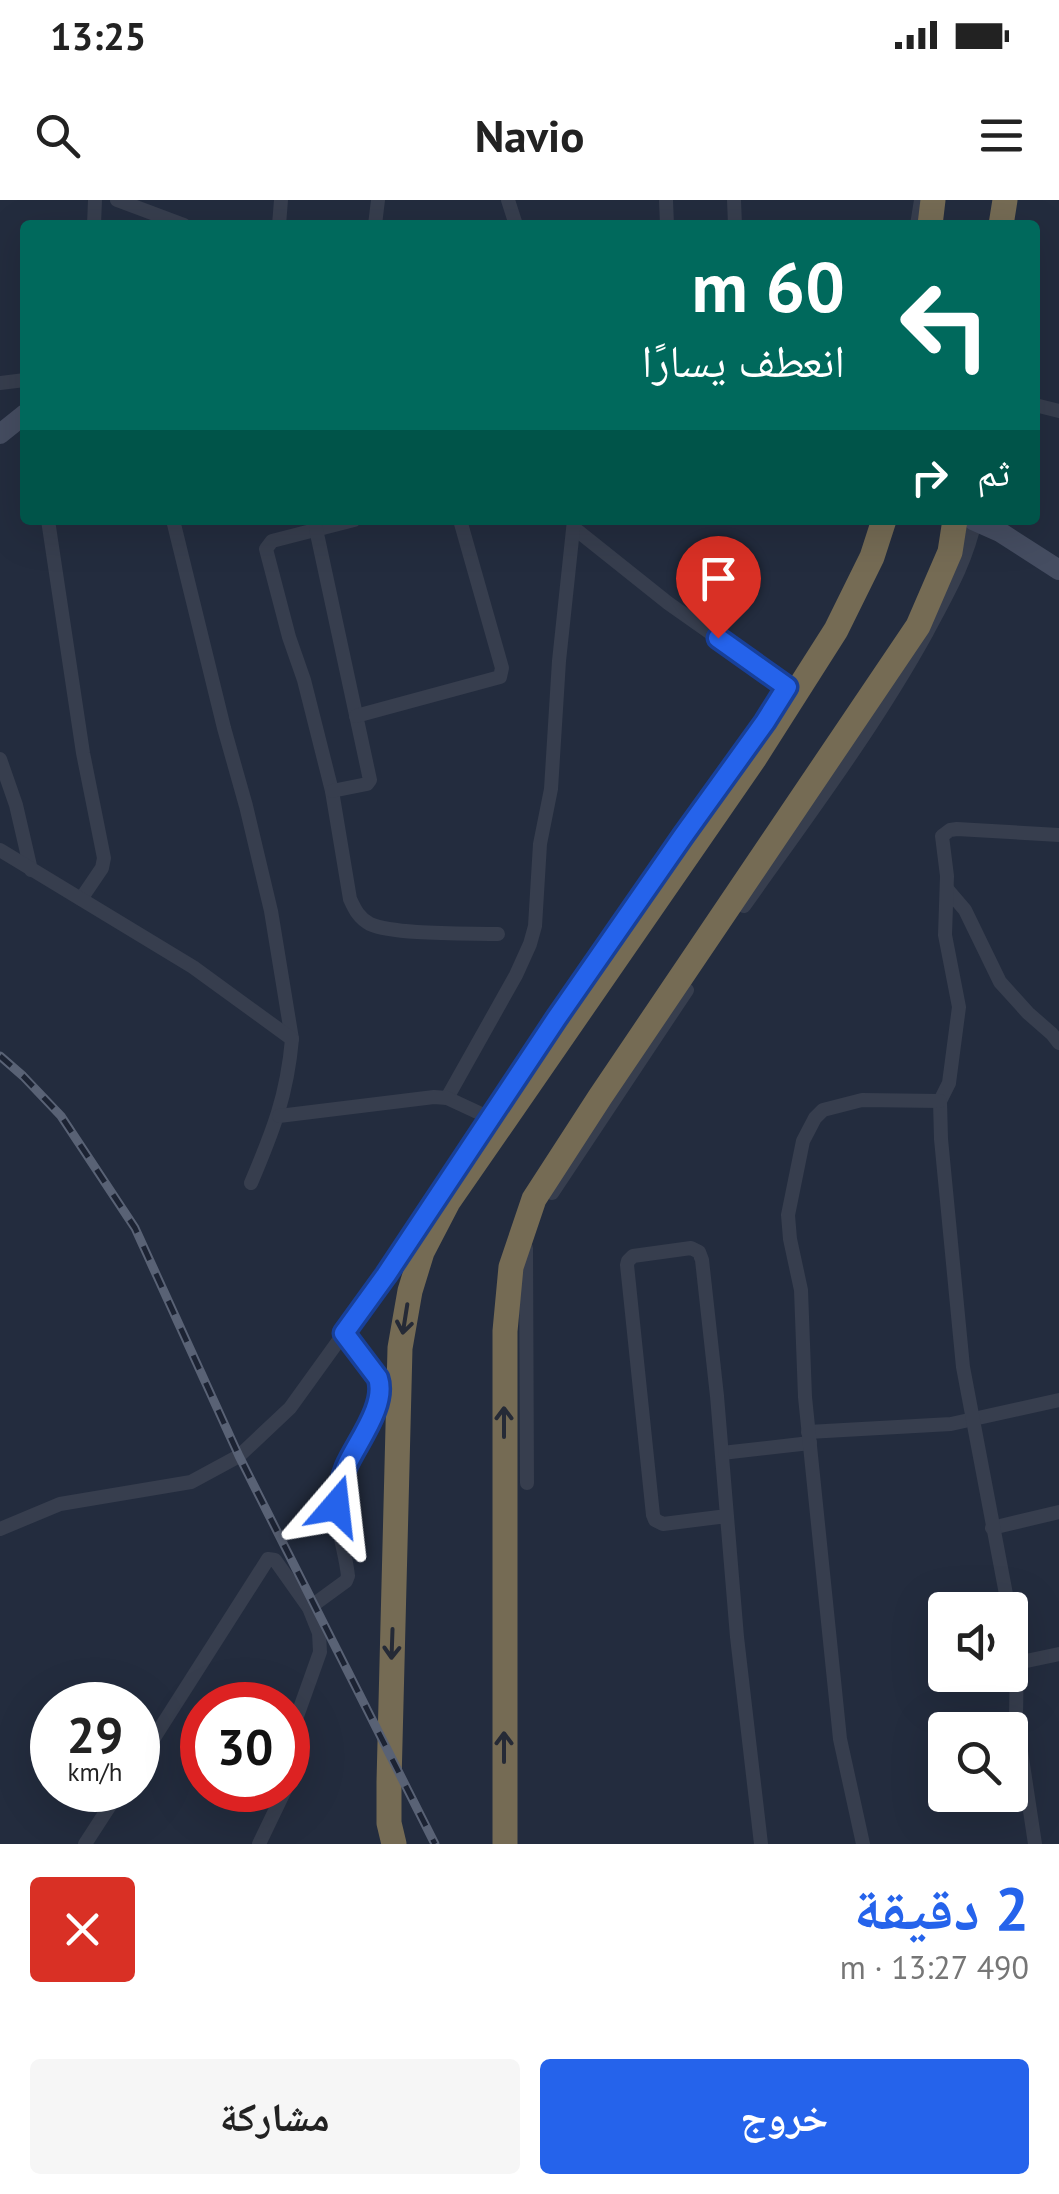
<!DOCTYPE html>
<html lang="ar">
<meta charset="utf-8">
<style>
:root{--surface:#fff;--page:#f6f6f6;--text:#222;--muted:#767676;--accent:#2563eb}
body{margin:0;font-family:"PT Sans","Noto Naskh Arabic",sans-serif;background:var(--page);color:var(--text);direction:rtl;height:100vh;display:flex;flex-direction:column;font-size:38px;white-space:nowrap}
*{box-sizing:border-box;margin:0}
p{font-size:32px;color:var(--muted)}
.icon{flex:none;width:55px;height:55px;fill:none;stroke:currentColor;stroke-width:2;stroke-linecap:round;stroke-linejoin:round}
.map{position:relative;height:1644px;overflow:hidden;direction:ltr}
.sheet{display:flex;flex-direction:column;background:var(--surface);flex:1}
.sheet>*{flex:none}
.hud{position:absolute;left:20px;top:20px;width:1020px;height:305px;border-radius:10px;box-shadow:0 10px 40px #0002;direction:rtl;background:#00695c;color:#fff;overflow:hidden}
.fabs{position:absolute;left:928px;top:1392px;display:grid;gap:20px}
.fabs a{display:grid;place-items:center;width:100px;height:100px;border-radius:10px;background:var(--surface);box-shadow:0 10px 40px #0002;font-size:50px}
.speed{position:absolute;left:30px;top:1482px;display:flex;gap:20px;font-size:50px;font-weight:700;text-align:center}
.speed>*{display:grid;place-content:center;width:130px;height:130px;border-radius:50%;background:var(--surface);box-shadow:0 10px 40px #0002;line-height:1}
.speed small{font-size:25px;font-weight:400}
.speed .limit{border:15px solid #d22;background:#fff;color:#111}
.pin{position:absolute;display:grid;place-items:center;width:85px;height:85px;color:#fff;margin:-102px -42px;border-radius:50% 50% 50% 0;rotate:-45deg;box-shadow:0 0 10px #0007}
.pin .icon{rotate:45deg}
.me{position:absolute;width:110px;margin:-55px;rotate:17deg;stroke-linejoin:round;filter:drop-shadow(0 0 8px #0008)}
.turn{display:flex;align-items:center;gap:35px;height:210px;padding:0 30px;font-size:45px}
.turn .icon{width:130px;height:130px;stroke-width:2.5}
.turn b{display:block;font-size:70px;line-height:85px}
.then{display:flex;align-items:center;height:95px;padding:0 30px;background:#0003;gap:20px;font-size:38px}
.round{display:grid;place-items:center;flex:none;width:105px;height:105px;border-radius:10px;background:var(--page)}
.summary{display:flex;align-items:center;justify-content:space-between;height:170px;padding:0 30px}
h1{font-size:60px;font-weight:700;line-height:75px;color:var(--accent)}
.action{display:flex;gap:20px;margin-top:auto;padding:20px 30px}
.action a{flex:1;height:115px;border-radius:10px;background:var(--accent);color:#fff;font-size:40px;font-weight:700;line-height:115px;text-align:center}
.action a+a{background:var(--page);color:var(--text)}
.status{display:flex;justify-content:space-between;align-items:center;height:70px;padding:0 50px;background:var(--surface);direction:ltr}
.status svg{height:28px;fill:currentColor}
header{display:flex;justify-content:space-between;align-items:center;height:130px;padding:0 30px;background:var(--surface);font-size:45px;font-weight:700}
.map>svg:first-child{display:block}
.lines{fill:none;stroke-linecap:round;stroke-linejoin:round}
.street{stroke:#373e4e;stroke-width:14}
.secondary{stroke:#454d61;stroke-width:20}
.highway{stroke:#756b54;stroke-width:25}
.rail-casing{stroke:#596275;stroke-width:9}
.rail{stroke:#1c2333;stroke-width:5;stroke-dasharray:15;stroke-linecap:butt}
.oneway{stroke:#252a36}
.route-casing{stroke:#184099;stroke-width:25}
.route{stroke:#2563eb;stroke-width:18}
</style>
<div class="status"><b>13:25</b><svg viewBox="0 0 49 12"><path d="M0 12V9h3v3zM5 12V6h3v6zM10 12V3h3v9zM15 12V0h3v12zM26 1h20v11H26zM47 4h2v5h-2z"/></svg></div>
<header><svg class="icon" aria-label="menu" viewBox="0 0 24 24"><path d="M4 6h16M4 12h16M4 18h16"/></svg>Navio<svg class="icon" aria-label="search" viewBox="0 0 24 24"><circle cx="10" cy="10" r="6"/><path d="M15 15l6 6"/></svg></header>
<div class="map">
<svg width="1059" height="1644" viewBox="0 0 1059 1644">
<rect width="100%" height="100%" fill="#232c3e"/>
<g class="lines">
<g class="street">
<polyline points="117,0 184,25"/>
<polyline points="508,0 516,25"/>
<polyline points="666,0 667,25"/>
<polyline points="734,0 735,25"/>
<polyline points="94,25 95,0"/>
<polyline points="279,25 281,0"/>
<polyline points="375,25 378,0"/>
<polyline points="917,25 921,0"/>
<polyline points="0,183 25,180"/>
<polyline points="1035,205 1059,211"/>
<polyline points="48,320 83,553 104,658 102,668 81,699"/>
<polyline points="173,320 224,528 246,606 271,711 292,839"/>
<path d="M354,320l-82,21 -6,8 23,88 15,43 28,111 18,108c5,11 9,19 20,25 25,11 98,9 128,10"/>
<polyline points="574,328 668,403 787,487"/>
<polyline points="316,329 370,580 367,584 332,591"/>
<polyline points="356,516 500,477 502,468 460,320"/>
<polyline points="0,559 16,605 31,670"/>
<path d="M0,650l193,117 99,72c-5,57 -19,92 -41,144"/>
<polyline points="947,689 965,710 1000,782 1028,813 1052,834 1059,843"/>
<path d="M744,706c63,-89 130,-178 183,-274 19,-36 40,-71 48,-112"/>
<polyline points="447,898 516,775 530,744 535,726 540,644 551,589 559,461 574,320"/>
<polyline points="490,918 683,636 740,557"/>
<polyline points="552,993 687,790"/>
<polyline points="526,1048 527,1283"/>
<polyline points="808,1232 951,1224 1059,1200"/>
<polyline points="722,1253 810,1243"/>
<polyline points="727,1316 663,1324 655,1320 653,1315 627,1065 628,1061 633,1056 691,1048 699,1052 702,1060 717,1196 737,1437 761,1644"/>
<polyline points="992,1328 1059,1312"/>
<polyline points="0,1329 60,1304 191,1282 239,1256 290,1208 386,1075 490,918 447,898 434,897 279,916"/>
<polyline points="1009,1410 963,1167 941,939 940,901 949,883 959,807 945,735 947,676 942,636 950,630 957,629 1059,635"/>
<polyline points="1010,1417 1017,1450 1016,1518 1035,1644"/>
<polyline points="1017,1463 1059,1454"/>
<path d="M138,1563l130,-204 7,1 34,48 37,-27 2,-5c-3,-30 -16,-56 -9,-87 7,-32 49,-80 40,-111l-35,-45"/>
<polyline points="288,1582 292,1562 295,1522 320,1452 319,1433 309,1408"/>
<polyline points="85,1644 120,1590"/>
<polyline points="259,1644 285,1590"/>
<polyline points="863,1644 840,1539 805,1197 801,1090 790,1039 788,1015 803,941 815,918 823,910 862,900 940,901"/>
</g>
<g class="secondary">
<polyline points="0,234 25,214"/>
<polyline points="973,320 1000,332 1059,370"/>
</g>
<g class="highway">
<polyline points="930,25 933,0"/>
<polyline points="1001,25 1005,0"/>
<polyline points="394,1644 389,1623 389,1582 400,1148 410,1091 422,1052 448,1002 754,559 836,430 872,357 884,320"/>
<polyline points="505,1644 505,1131 511,1067 534,999 600,897 918,426 950,352 955,320"/>
</g>
<g class="rail-casing">
<polyline id="rail" points="0,856 23,876 61,916 135,1028 239,1256 435,1644"/>
</g>
<use href="#rail" class="rail"/>
</g>
<defs><path id="oneway-shaft" d="M-6 0H5M1.5-3L5.5 0L1.5 3" fill="none" stroke-width="1.6" stroke-linecap="round" stroke-linejoin="round" transform="scale(2.5)"/></defs>
<g class="oneway">
<use href="#oneway-shaft" transform="translate(405 1119) rotate(99)"/>
<use href="#oneway-shaft" transform="translate(504 1222) rotate(-90)"/>
<use href="#oneway-shaft" transform="translate(392 1444) rotate(92)"/>
<use href="#oneway-shaft" transform="translate(504 1547) rotate(-90)"/>
</g>
<g class="lines">
<g class="route-casing">
<path id="route" d="M336,1306c2,-13 5,-26 10,-39 11,-25 41,-62 32,-89l-34,-45 42,-58 170,-256 127,-183 82,-114 22,-35 -69,-49"/>
</g>
<use href="#route" class="route"/>
</g>
</svg>
<div class="fabs">
<a><svg class="icon" aria-label="sound" viewBox="0 0 24 24"><path d="M4 9h4l5-4v14l-5-4H4zM17 9q2 3 0 6"/></svg></a>
<a><svg class="icon" aria-label="search" viewBox="0 0 24 24"><circle cx="10" cy="10" r="6"/><path d="M15 15l6 6"/></svg></a>
</div>
<div class="speed"><div>29<small>km/h</small></div><div class="limit">30</div></div>
<div class="pin" style="left:718px;top:438px;background:#d93025"><svg class="icon" aria-label="arrive" viewBox="0 0 24 24"><path d="M6 21V4h12l-3 4 3 4H6"/></svg></div>
<svg class="me" style="left:336px;top:1306px" viewBox="-20 -20 40 40"><path d="M0-17L14 15 0 8-14 15z" fill="#2563eb" stroke="#fff" stroke-width="4"/></svg>
<div class="hud">
<div class="turn"><svg class="icon" aria-label="left" viewBox="0 0 24 24"><path d="M17 20v-9H6M10 6l-5 5 5 5"/></svg><div><b>60 m</b>انعطف يسارًا</div></div>
<div class="then">ثم<svg class="icon" aria-label="right" viewBox="0 0 24 24"><path d="M7 20v-9h11M14 6l5 5-5 5"/></svg></div>
</div>
</div>
<section class="sheet">
<div class="summary"><div><h1>2 دقيقة</h1><p>490 m · 13:27</p></div><a class="round" style="background:#d93025;color:#fff"><svg class="icon" aria-label="close" viewBox="0 0 24 24"><path d="M6 6l12 12M18 6L6 18"/></svg></a></div>
<div class="action"><a>خروج</a><a>مشاركة</a></div>
</section>
